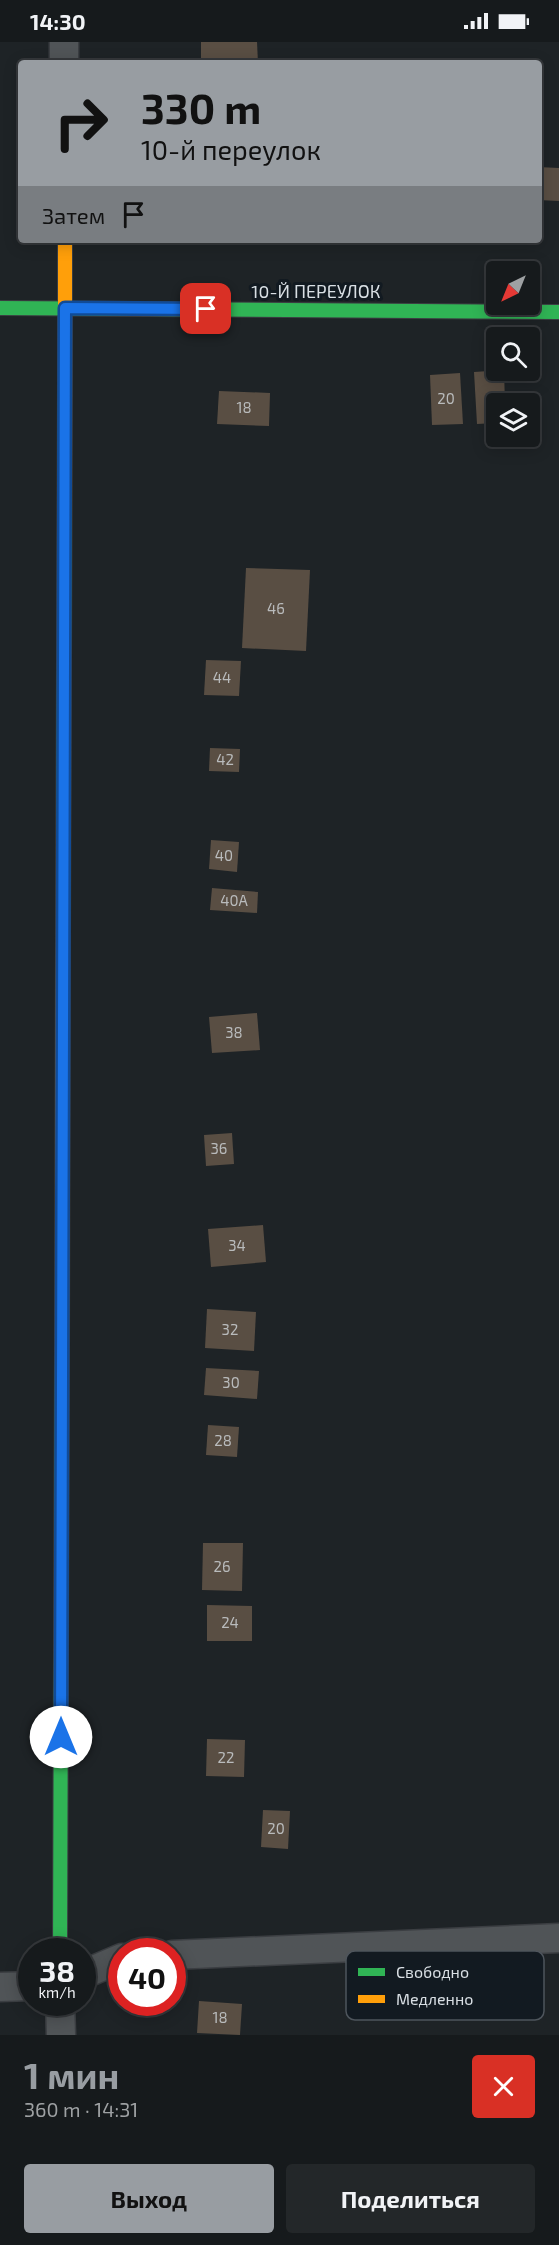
<!DOCTYPE html>
<html lang="ru">
<meta charset="utf-8">
<style>
:root{--surface:#161a1c;--page:#232729;--text:#f1f3f6;--muted:#9ea1a3;--line:#35383b;--accent:#989da2}
body{margin:0;font-family:"Exo 2",sans-serif;background:var(--page);color:var(--text);height:100vh;display:flex;flex-direction:column;font-size:22px;white-space:nowrap}
*{box-sizing:border-box;margin:0}
p{font-size:20px;color:var(--muted)}
.icon{flex:none;width:33px;height:33px;fill:none;stroke:currentColor;stroke-width:2;stroke-linecap:round;stroke-linejoin:round}
.map{position:relative;height:1993px;overflow:hidden}
.details{display:flex;flex-direction:column;background:var(--surface);flex:1}
.details>*{flex:none}
.guide{position:absolute;left:18px;top:18px;width:524px;height:183px;border-radius:6px;box-shadow:0 3px 15px #0003,0 0 0 2px var(--line);background:#989da2;color:#111;overflow:hidden}
.needle{width:39px;rotate:223deg}
.buttons{position:absolute;left:486px;top:219px;display:grid;gap:12px}
.buttons a{display:grid;place-items:center;width:54px;height:54px;border-radius:6px;background:var(--surface);box-shadow:0 3px 15px #0003,0 0 0 2px var(--line);font-size:30px}
.speed{position:absolute;left:18px;top:1896px;display:flex;gap:12px;font-size:30px;font-weight:700;text-align:center}
.speed>*{display:grid;place-content:center;width:78px;height:78px;border-radius:50%;background:var(--surface);box-shadow:0 3px 15px #0003,0 0 0 2px var(--line);line-height:1}
.speed small{font-size:15px;font-weight:400}
.speed .limit{border:9px solid #d22;background:#fff;color:#111}
.pin{position:absolute;display:grid;place-items:center;width:51px;height:51px;color:#fff;margin:-26px;border-radius:12px;box-shadow:0 3px 9px #0006}
.me{position:absolute;width:66px;margin:-33px;rotate:0deg;stroke-linejoin:round;filter:drop-shadow(0 0 4px #0008)}
.turn{display:flex;align-items:center;gap:21px;height:126px;padding:0 24px;font-size:27px}
.turn .icon{width:78px;height:78px;stroke-width:2.5}
.turn b{display:block;font-size:42px;line-height:51px}
.then{display:flex;align-items:center;height:57px;padding:0 24px;background:#0003;gap:12px;font-size:22px}
.round{display:grid;place-items:center;flex:none;width:63px;height:63px;border-radius:6px;background:var(--page)}
.head{display:flex;align-items:center;justify-content:space-between;height:102px;padding:0 24px}
h1{font-size:36px;font-weight:700;line-height:45px;color:var(--accent)}
.action{display:flex;gap:12px;margin-top:auto;padding:12px 24px}
.action a{flex:1;height:69px;border-radius:6px;background:var(--accent);color:#111;font-size:24px;font-weight:700;line-height:69px;text-align:center}
.action a+a{background:var(--page);color:var(--text)}
.status{display:flex;justify-content:space-between;align-items:center;height:42px;padding:0 30px;background:var(--surface);direction:ltr}
.status svg{height:16px;fill:currentColor}
.map>svg:first-child{display:block}
.building{fill:#594e43}
.lines{fill:none;stroke-linecap:round;stroke-linejoin:round}
.street-casing{stroke:#3b3e42;stroke-width:31}
.fast-casing{stroke:#3b3e42;stroke-width:16}
.slow-casing{stroke:#3b3e42;stroke-width:16}
.street{stroke:#505457;stroke-width:28}
.fast{stroke:#30b455;stroke-width:14}
.slow{stroke:#ff9f0a;stroke-width:14}
.route-casing{stroke:#114b97;stroke-width:15}
.route{stroke:#1a73e8;stroke-width:10}
.labels{text-anchor:middle;stroke-width:6;stroke-linejoin:round;paint-order:stroke}
.number-label{font-size:15px;fill:#b9bbbc}
.street-label{font-size:18px;fill:#d9dfe4;stroke:#121a21}
.key{fill:#121a21;stroke:#4e555c;stroke-width:1.5}
.key-label{font-size:16px;fill:#d9dfe4}
</style>
<div class="status"><b>14:30</b><svg viewBox="0 0 49 12"><path d="M0 12V9h3v3zM5 12V6h3v6zM10 12V3h3v9zM15 12V0h3v12zM26 1h20v11H26zM47 4h2v5h-2z"/></svg></div>
<div class="map">
<svg width="559" height="1993" viewBox="0 0 559 1993">
<rect width="100%" height="100%" fill="#1e2326"/>
<g class="building">
<polygon points="201,0 257,0 258,21 201,21"/>
<polygon points="538,125 559,126 559,159 538,158"/>
<polygon points="504,328 505,362 496,362 496,381 477,382 474,330"/>
<polygon points="460,331 463,382 432,383 430,333"/>
<polygon points="219,349 270,351 269,384 217,382"/>
<polygon points="246,526 310,528 306,609 242,606"/>
<polygon points="206,618 241,619 239,654 204,653"/>
<polygon points="210,706 240,707 239,730 209,729"/>
<polygon points="211,798 239,800 237,830 209,827"/>
<polygon points="212,846 258,850 257,871 210,868"/>
<polygon points="257,971 260,1008 212,1011 209,975"/>
<polygon points="232,1091 234,1122 206,1124 204,1093"/>
<polygon points="263,1183 266,1220 211,1225 208,1187"/>
<polygon points="207,1267 256,1270 254,1309 205,1306"/>
<polygon points="206,1326 259,1329 257,1357 204,1353"/>
<polygon points="208,1383 239,1385 237,1415 206,1413"/>
<polygon points="203,1501 243,1501 242,1549 202,1548"/>
<polygon points="207,1563 252,1564 252,1599 207,1599"/>
<polygon points="207,1697 245,1698 244,1735 206,1734"/>
<polygon points="263,1768 290,1769 288,1807 261,1805"/>
<polygon points="199,1959 242,1962 240,1993 197,1991"/>
</g>
<g class="lines">
<g class="street-casing">
<g id="street">
<polyline points="64,0 64,21"/>
<polyline points="172,1913 559,1896"/>
<polyline points="82,1933 122,1916"/>
<polyline points="0,1945 32,1944"/>
<polyline points="60,1960 61,1993"/>
</g>
</g>
<g class="fast-casing">
<g id="fast">
<polyline points="0,266 559,270"/>
<polyline points="63,895 65,339"/>
<polyline points="60,1910 62,1309"/>
</g>
</g>
<g class="slow-casing">
<g id="slow">
<polyline points="65,339 65,198"/>
<polyline points="62,1309 63,895"/>
</g>
</g>
<use href="#street" class="street"/>
<use href="#fast" class="fast"/>
<use href="#slow" class="slow"/>
</g>
<g class="lines">
<g class="route-casing">
<polyline id="route" points="61,1695 65,266 206,267"/>
</g>
<use href="#route" class="route"/>
</g>
<g class="labels">
<g class="number-label">
<text x="446" y="362">20</text>
<text x="244" y="371">18</text>
<text x="276" y="572">46</text>
<text x="222" y="641">44</text>
<text x="225" y="723">42</text>
<text x="224" y="819">40</text>
<text x="234" y="864">40А</text>
<text x="234" y="996">38</text>
<text x="219" y="1112">36</text>
<text x="237" y="1209">34</text>
<text x="230" y="1293">32</text>
<text x="231" y="1346">30</text>
<text x="223" y="1404">28</text>
<text x="222" y="1530">26</text>
<text x="230" y="1586">24</text>
<text x="226" y="1721">22</text>
<text x="276" y="1792">20</text>
<text x="220" y="1981">18</text>
</g>
<g class="street-label">
<text x="316" y="256">10-Й ПЕРЕУЛОК</text>
</g>
</g>
<rect x="346" y="1909" width="198" height="69" rx="9" class="key"/>
<rect x="358" y="1926" width="27" height="8" fill="#30b455"/>
<rect x="358" y="1953" width="27" height="8" fill="#ff9f0a"/>
<g class="key-label">
<text x="396" y="1936">Свободно</text>
<text x="396" y="1963">Медленно</text>
</g>
</svg>
<div class="buttons">
<a><svg class="needle" viewBox="-14 -14 28 28"><path d="M0-13l5 13h-10z" fill="#e53935"/><path d="M0 13l5-13h-10z" fill="#9ea1a3"/></svg></a>
<a><svg class="icon" aria-label="search" viewBox="0 0 24 24"><circle cx="10" cy="10" r="6"/><path d="M15 15l6 6"/></svg></a>
<a><svg class="icon" aria-label="layers" viewBox="0 0 24 24"><path d="M12 4l9 5-9 5-9-5zM3 14l9 5 9-5"/></svg></a>
</div>
<div class="speed"><div>38<small>km/h</small></div><div class="limit">40</div></div>
<div class="pin" style="left:206px;top:267px;background:#d93025"><svg class="icon" aria-label="arrive" viewBox="0 0 24 24"><path d="M6 21V4h12l-3 4 3 4H6"/></svg></div>
<svg class="me" style="left:61px;top:1695px" viewBox="-20 -20 40 40"><circle r="19" fill="#fff"/><path d="M0-13L10 11 0 6-10 11z" fill="#1a73e8"/></svg>
<div class="guide">
<div class="turn"><svg class="icon" aria-label="right" viewBox="0 0 24 24"><path d="M7 20v-9h11M14 6l5 5-5 5"/></svg><div><b>330 m</b>10-й переулок</div></div>
<div class="then">Затем<svg class="icon" aria-label="arrive" viewBox="0 0 24 24"><path d="M6 21V4h12l-3 4 3 4H6"/></svg></div>
</div>
</div>
<section class="details">
<div class="head"><div><h1>1 мин</h1><p>360 m · 14:31</p></div><a class="round" style="background:#d93025;color:#fff"><svg class="icon" aria-label="close" viewBox="0 0 24 24"><path d="M6 6l12 12M18 6L6 18"/></svg></a></div>
<div class="action"><a>Выход</a><a>Поделиться</a></div>
</section>
